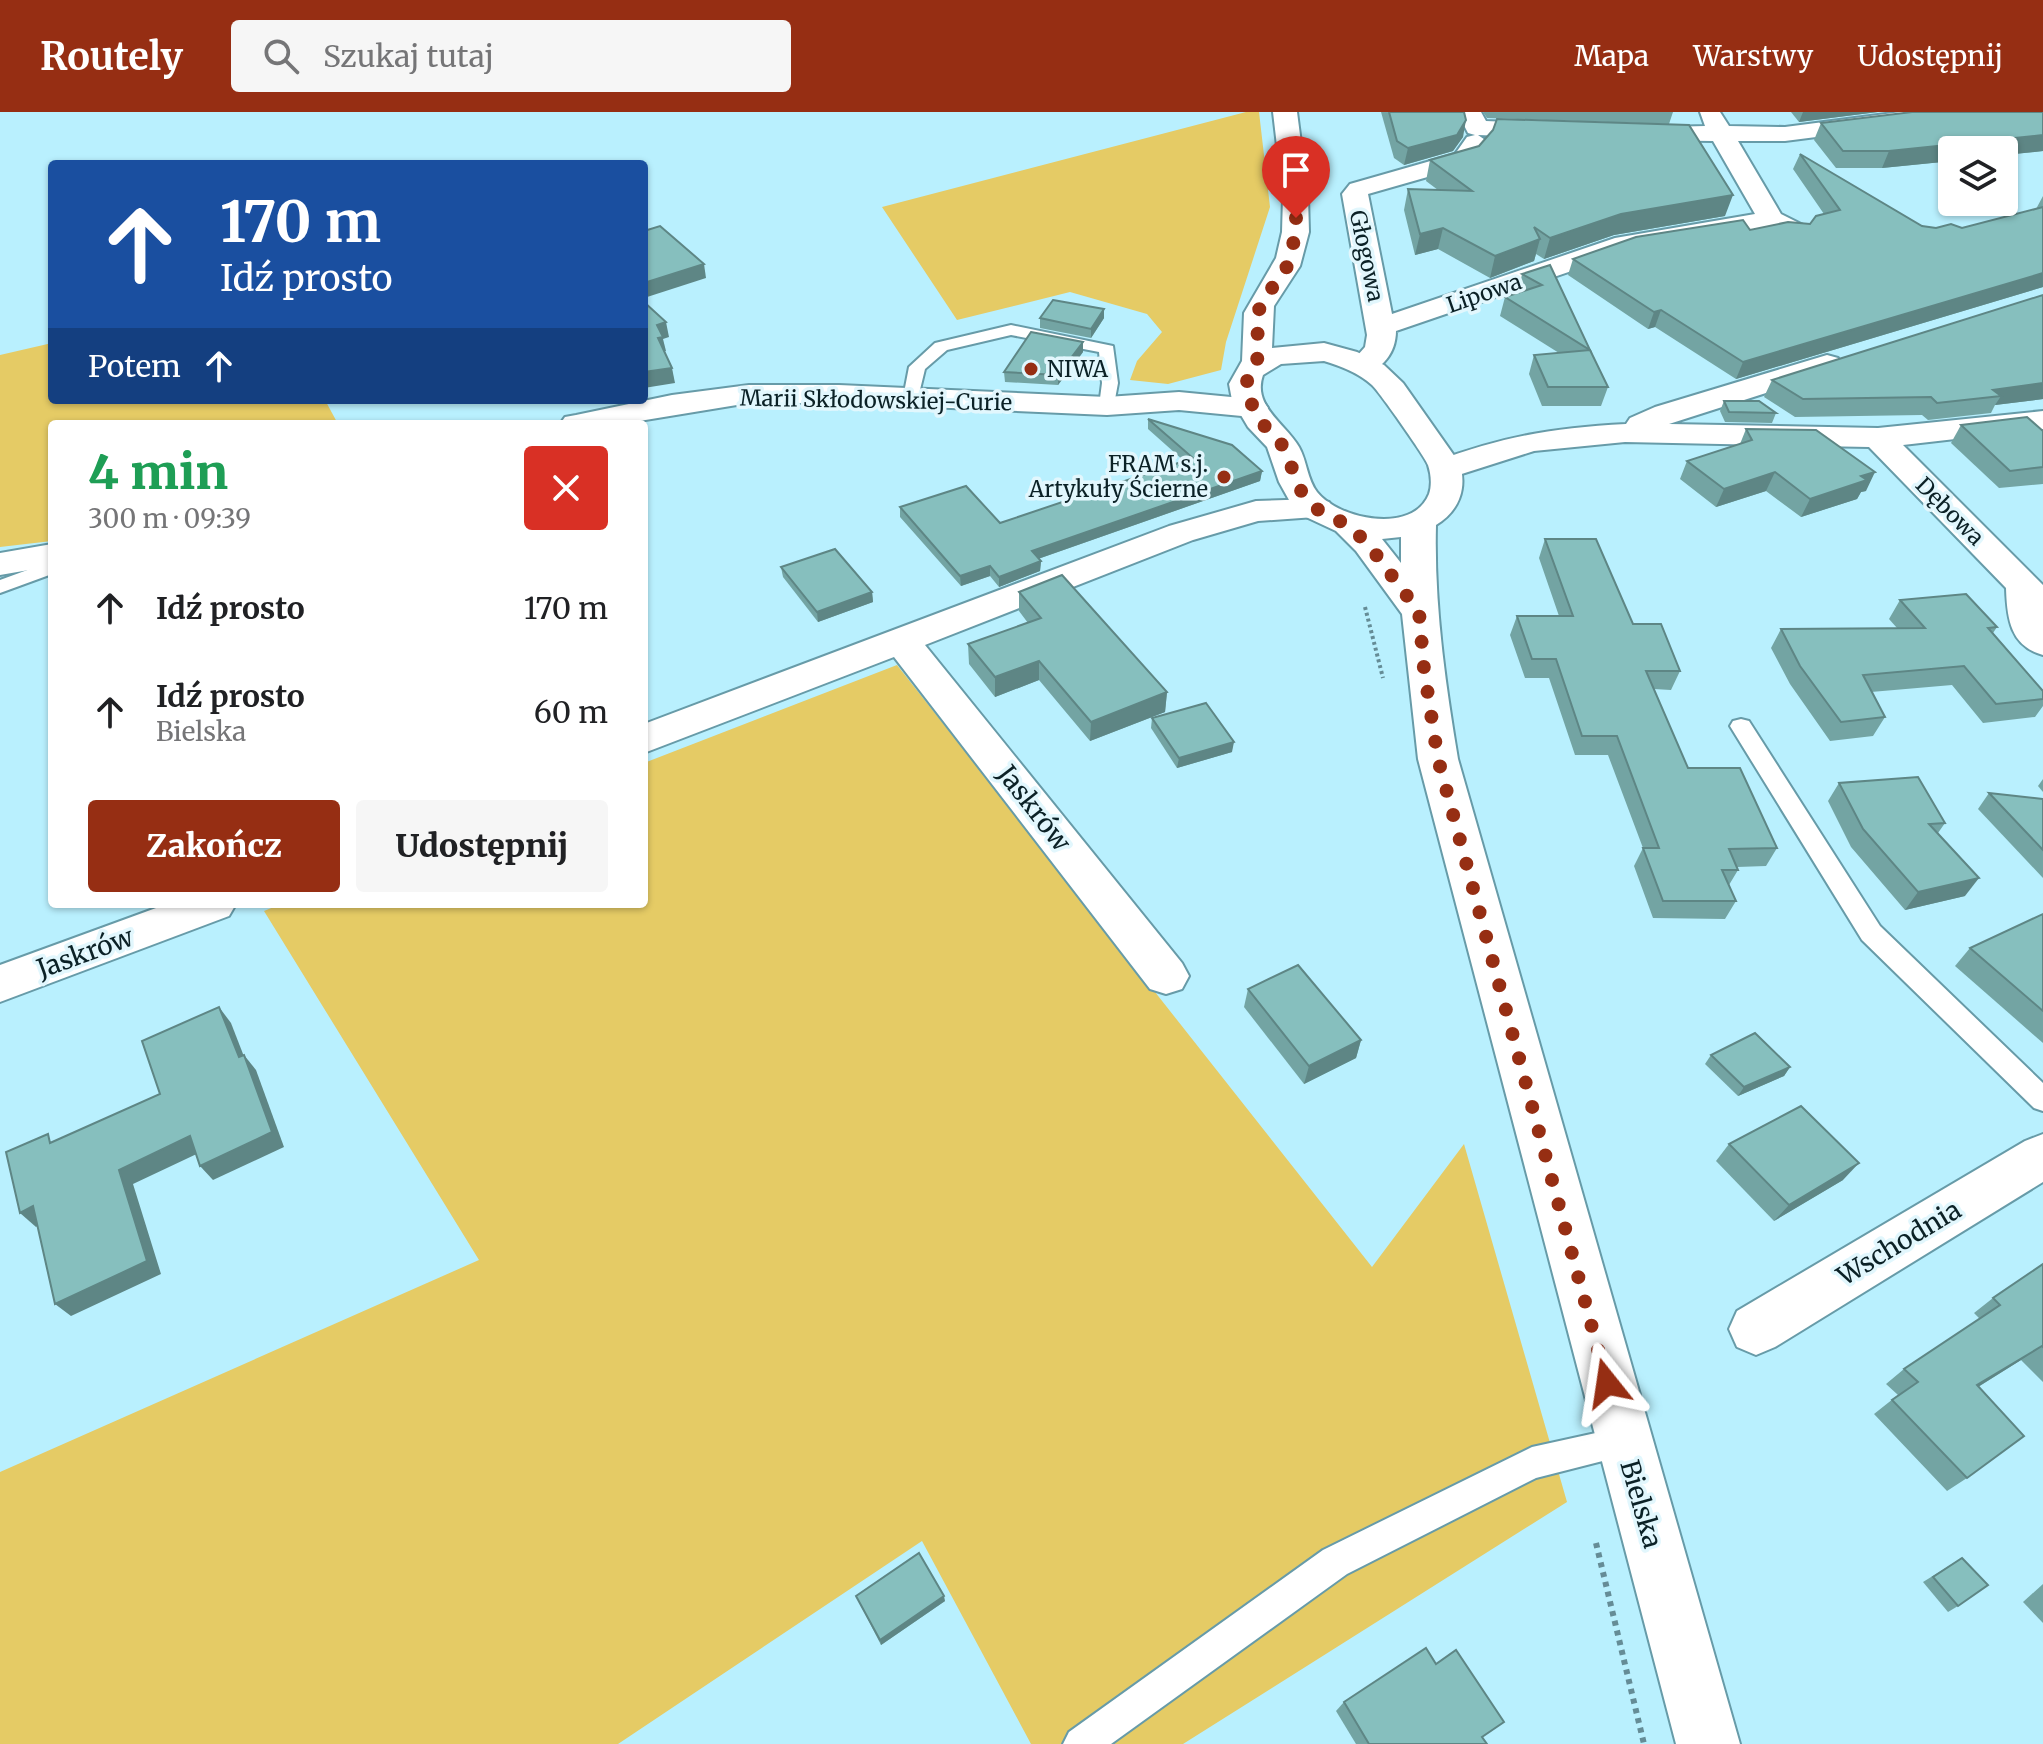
<!DOCTYPE html>
<html lang="pl">
<meta charset="utf-8">
<style>
:root{--surface:#fff;--page:#f6f6f6;--text:#202124;--muted:#757577;--accent:#962e13}
body{margin:0;font-family:Merriweather,serif;background:var(--page);color:var(--text);height:100vh;display:flex;flex-direction:column;font-size:30px;white-space:nowrap}
*{box-sizing:border-box;margin:0}
p{font-size:26px;color:var(--muted)}
.icon{flex:none;width:44px;height:44px;fill:none;stroke:currentColor;stroke-width:2;stroke-linecap:round;stroke-linejoin:round}
.map{position:relative;flex:1;overflow:hidden}
.drawer{position:absolute;left:48px;top:308px;width:600px;height:488px;display:flex;flex-direction:column;background:var(--surface);border-radius:8px;box-shadow:0 2px 6px #0004}
.drawer>*{flex:none}
.hud{position:absolute;left:48px;top:48px;width:600px;height:244px;border-radius:8px;box-shadow:0 2px 6px #0004;background:#1a4fa0;color:#fff;overflow:hidden}
.tools{position:absolute;left:1938px;top:24px;display:grid;gap:16px}
.tools a{display:grid;place-items:center;width:80px;height:80px;border-radius:8px;background:var(--surface);box-shadow:0 2px 6px #0004;font-size:40px}
.pin{position:absolute;display:grid;place-items:center;width:68px;height:68px;color:#fff;margin:-82px -34px;border-radius:50% 50% 50% 0;rotate:-45deg;box-shadow:0 0 8px #0007}
.pin .icon{rotate:45deg}
.me{position:absolute;width:88px;margin:-44px;rotate:345deg;stroke-linejoin:round;filter:drop-shadow(0 0 6px #0008)}
.turn{display:flex;align-items:center;gap:28px;height:168px;padding:0 40px;font-size:36px}
.turn .icon{width:104px;height:104px;stroke-width:2.5}
.turn b{display:block;font-size:56px;line-height:68px}
.then{display:flex;align-items:center;height:76px;padding:0 40px;background:#0003;gap:16px;font-size:30px}
.round{display:grid;place-items:center;flex:none;width:84px;height:84px;border-radius:8px;background:var(--page)}
.summary{display:flex;align-items:center;justify-content:space-between;height:136px;padding:0 40px}
h1{font-size:48px;font-weight:800;line-height:60px;color:#1e9e55}
.cta{display:flex;gap:16px;margin-top:auto;padding:16px 40px}
.cta a{flex:1;height:92px;border-radius:8px;background:var(--accent);color:#fff;font-size:32px;font-weight:800;line-height:92px;text-align:center}
.cta a+a{background:var(--page);color:var(--text)}
ul{padding:0;list-style:none}
li{display:flex;align-items:center;gap:24px;height:104px;padding:0 40px}
li div{flex:1}
li b{display:block;font-size:30px}
li em{font-style:normal}
header{display:flex;align-items:center;gap:48px;box-sizing:border-box;height:112px;padding:0 40px;background:var(--accent);color:#fff}
header strong{font-size:38px}
nav{display:flex;gap:44px;margin-inline-start:auto;font-size:28px}
.search{width:560px;height:72px;background:var(--page);display:flex;align-items:center;gap:20px;box-sizing:border-box;padding:0 28px;border-radius:8px;color:var(--muted);font-size:30px}
.map>svg:first-child{display:block}
.green{fill:#e5cb65}
.lines{fill:none;stroke-linecap:round;stroke-linejoin:round}
.lane-casing{stroke:#679ba8;stroke-width:4}
.street-casing{stroke:#679ba8;stroke-width:4}
.secondary-casing{stroke:#679ba8;stroke-width:4}
.path-far1{stroke:#658c96;stroke-width:4;stroke-dasharray:3 3;stroke-linecap:butt}
.path{stroke:#658c96;stroke-width:6;stroke-dasharray:5 5;stroke-linecap:butt}
.lane{fill:#fff;fill-rule:evenodd}
.street{fill:#fff;fill-rule:evenodd}
.secondary{fill:#fff;fill-rule:evenodd}
.wall{fill:#73a4a3}
.shaded-wall{fill:#5e8685}
.building{fill:#86bfbe;stroke:#5e8685;stroke-width:2}
.route{stroke:#962e13;stroke-width:14;stroke-dasharray:0 25.2}
.poi-dot{fill:#962e13;stroke:#e2f7fd;stroke-width:3}
.labels{text-anchor:middle;stroke-width:7;stroke-linejoin:round;paint-order:stroke}
.far-street-label{font-size:22px;fill:#0b2126;stroke:#e2f7fd}
.far-poi-label{font-size:22px;fill:#0b2126;stroke:#e2f7fd;text-anchor:start}
.street-label{font-size:26px;fill:#0b2126;stroke:#e2f7fd}
</style>
<header>
<strong>Routely</strong>
<div class="search"><svg class="icon" aria-label="search" viewBox="0 0 24 24"><circle cx="10" cy="10" r="6"/><path d="M15 15l6 6"/></svg>Szukaj tutaj</div>
<nav><a>Mapa</a><a>Warstwy</a><a>Udostępnij</a></nav>
</header>
<div class="map">
<svg width="2043" height="1632" viewBox="0 0 2043 1632">
<rect width="100%" height="100%" fill="#b9f0fe"/>
<g class="green">
<polygon points="1246,0 1259,0 1270,95 1226,230 1221,258 1168,272 1130,268 1137,249 1162,220 1147,202 1070,180 957,208 882,95"/>
<polygon points="52,231 52,288 325,288 338,312 52,312 52,429 0,435 0,243"/>
<polygon points="897,553 1372,1155 1464,1032 1567,1390 1183,1632 1031,1632 922,1429 618,1632 0,1632 0,1360 479,1148 264,799 281,792 644,792 644,651"/>
</g>
<g class="lines">
<g class="lane-casing">
<g id="lane">
<polygon points="1011,213 1113,234 1118,271 1113,298 1101,298 1099,294 1102,271 1099,240 1011,223 947,238 925,257 917,290 905,290 903,286 909,255 935,231"/>
<polygon points="52,449 52,462 0,481 0,468"/>
<polygon points="1741,607 1749,609 1880,814 2043,971 2043,999 2034,996 1862,828 1730,614 1733,609"/>
<polygon points="1623,1315 1634,1319 1638,1330 1634,1341 1536,1366 1347,1462 1111,1632 1063,1632 1069,1620 1323,1438 1532,1335"/>
</g>
</g>
<g class="street-casing">
<g id="street">
<path d="M1457,0h24l5,9 66,3 9,2 3,5 -3,5 -9,2 -74,-3 10,7 -6,15 -9,7 -105,30 24,120 223,-76 140,-24 -42,-73 -76,-1 -9,-2 -3,-5 3,-5 77,-2 -5,-14h20l9,14 56,1 116,-15h68l-4,5 -8,2 -172,22h-47l43,73 22,11 4,6 -4,6h-18l-18,-9 -137,23 -234,80c0,24 -18,46 -43,40l-4,-6 16,-18 2,-12 -25,-141 8,-10 105,-30 12,-17 8,-2 -7,-2z"/>
<path d="M1827,243l11,3 4,6 -4,6 -169,54 209,4 165,-17v18l-140,16 140,140v70c-33,-9 -36,-37 -37,-67l-137,-141 -244,-5 -91,9 -88,28 -12,-3 -4,-7 4,-7c70,-26 118,-34 192,-38l4,-6 25,-11z"/>
<polygon points="749,273 839,273 1107,285 1179,280 1252,287 1263,289 1268,296 1263,303 1252,305 1179,298 1107,303 839,291 749,291 621,312 560,312 565,305 576,303 672,283"/>
<polygon points="1317,387 1329,390 1334,397 1329,404 1258,409 1193,428 925,533 1182,851 1189,864 1182,877 1166,882 1150,877 894,545 644,641 644,612 1169,414 1256,389"/>
<polygon points="52,432 52,454 0,463 0,441"/>
<polygon points="167,792 236,792 229,804 0,890 0,853"/>
<polygon points="2043,1022 2043,1070 1775,1235 1756,1243 1737,1235 1729,1217 1737,1199 2025,1029"/>
</g>
</g>
<g class="secondary-casing">
<path id="secondary" d="M1273,0h24l11,85 1,35 -9,34 -26,40 -2,42 52,-5 33,9 27,13 19,18 57,81c7,25 -1,47 -24,61 -2,79 9,156 22,234l282,985h-64l-258,-985 -16,-145 -46,-63 -20,-20 -30,-14 -17,-17 -10,-18 -12,-35 -19,-20 -16,-27 -3,-16 13,-23 2,-48 32,-55 6,-26 1,-35zM1324,249c17,5 35,12 48,24 6,5 54,73 56,80 3,9 4,20 1,29 -16,41 -91,25 -112,-2 -10,-13 -10,-31 -18,-45 -14,-24 -47,-41 -36,-72l18,-11zM1401,425v26l-19,-24z"/>
</g>
<polyline class="path-far1" points="1365,495 1383,566"/>
<polyline class="path" points="1596,1431 1644,1632"/>
<use href="#lane" class="lane"/>
<use href="#street" class="street"/>
<use href="#secondary" class="secondary"/>
</g>
<g class="wall">
<polygon points="1381,0 1464,0 1463,25 1453,39 1404,53 1394,46"/>
<polygon points="1483,0 1673,0 1669,12 1487,6"/>
<polygon points="1791,0 1878,0 1799,10"/>
<polygon points="2043,0 2043,39 2004,43 1952,38 1952,49 1882,56 1836,56 1814,28 1821,11"/>
<polygon points="1800,42 1922,114 1936,116 1962,116 2036,97 2043,84 2043,175 1736,267 1655,215 1648,217 1568,163 1573,147 1750,118 1810,112 1824,102 1793,57"/>
<polygon points="1430,48 1725,104 1614,123 1544,147 1536,142 1534,149 1490,166 1438,137 1415,143 1404,98 1408,77 1438,78 1426,69"/>
<polygon points="1550,153 1608,275 1601,294 1542,294 1529,262 1534,243 1559,241 1500,204 1505,185 1518,181 1522,162"/>
<polygon points="1104,197 1104,206 1091,226 1040,216 1040,206"/>
<polygon points="1083,240 1058,273 1005,270 1004,260"/>
<polygon points="1772,268 2043,287 1995,293 1991,301 1928,308 1922,303 1795,305 1764,285"/>
<polygon points="1724,289 1776,301 1772,311 1725,310 1720,299"/>
<polygon points="1148,307 1262,359 1260,369 1038,447 1041,449 1040,459 999,475 990,464 961,474 900,405 900,395 1000,411 1184,349 1148,317"/>
<polygon points="1961,313 2043,319 2043,372 1999,376 1951,331"/>
<polygon points="1746,317 1866,379 1861,380 1857,387 1801,405 1766,379 1716,395 1680,367 1687,349 1740,332"/>
<polygon points="1545,427 1633,512 1680,559 1671,578 1654,577 1688,656 1777,736 1766,754 1737,755 1738,758 1729,773 1736,789 1725,807 1653,806 1634,754 1643,736 1608,643 1575,643 1549,566 1525,566 1510,523 1517,504 1559,504 1539,446"/>
<polygon points="781,455 872,480 873,490 818,510 783,465"/>
<polygon points="1019,480 1167,580 1165,600 1090,629 1039,568 995,585 969,552 968,532 1028,511 1019,499"/>
<polygon points="1900,488 1997,515 1993,521 2043,579 2043,594 2035,605 1983,611 1952,573 1871,580 1885,605 1873,624 1830,629 1790,572 1771,536 1781,517 1897,516 1889,507"/>
<polygon points="1152,606 1232,640 1177,656 1151,616"/>
<polygon points="2043,667 2043,680 2038,674"/>
<polygon points="1839,671 1945,711 1938,721 1965,784 1905,798 1851,735 1828,689"/>
<polygon points="1989,681 2043,687 2043,766 1978,697"/>
<polygon points="2043,802 2043,931 1955,854 1970,836"/>
<polygon points="1248,877 1361,928 1356,946 1304,972 1244,895"/>
<polygon points="1711,943 1790,955 1784,964 1738,984 1705,952"/>
<polygon points="1729,1032 1843,1068 1774,1109 1716,1049"/>
<polygon points="2043,1152 2043,1270 2021,1248 1978,1275 1967,1366 1947,1379 1874,1302 1898,1283 1886,1272 1904,1257 1980,1207 1974,1201 1993,1186"/>
<polygon points="1962,1446 1958,1494 1948,1500 1923,1470"/>
<polygon points="2043,1472 2043,1511 2023,1490"/>
<polygon points="856,1484 945,1489 881,1533"/>
<polygon points="1436,1552 1487,1632 1356,1632 1336,1599 1344,1590"/>
</g>
<g class="shaded-wall">
<polygon points="1803,0 1878,0 1799,10"/>
<polygon points="1466,8 1463,25 1453,39 1404,53 1408,36"/>
<polygon points="2043,23 2043,39 2004,43 2004,38 1952,38 1952,49 1882,56 1889,39"/>
<polygon points="1733,83 1725,104 1614,123 1544,147 1550,126 1621,102"/>
<polygon points="1443,116 1438,137 1415,143 1420,122"/>
<polygon points="1540,127 1534,149 1490,166 1495,144"/>
<polygon points="704,152 706,166 644,186 644,171"/>
<polygon points="2043,161 2043,175 1736,267 1743,250"/>
<polygon points="1104,197 1104,206 1091,226 1091,217"/>
<polygon points="1661,198 1655,215 1648,217 1654,200"/>
<polygon points="666,210 669,225 663,227 666,239 661,240 657,213"/>
<polygon points="1083,230 1083,240 1058,273 1058,263"/>
<polygon points="672,256 675,271 644,276 644,260"/>
<polygon points="2043,271 2043,287 1995,293 2001,284 1993,278"/>
<polygon points="1262,359 1260,369 1032,449 1032,439"/>
<polygon points="1775,360 1766,379 1716,395 1724,377"/>
<polygon points="1875,360 1866,379 1861,380 1857,387 1801,405 1810,387 1861,364"/>
<polygon points="1041,449 1040,459 999,475 999,465"/>
<polygon points="990,454 990,464 961,474 960,464"/>
<polygon points="872,480 873,490 818,510 817,500"/>
<polygon points="1039,549 1039,568 995,585 995,565"/>
<polygon points="1167,580 1165,600 1090,629 1091,610"/>
<polygon points="1234,630 1232,640 1177,656 1179,646"/>
<polygon points="1979,766 1965,784 1905,798 1918,780"/>
<polygon points="219,895 231,911 250,960 239,945"/>
<polygon points="1361,928 1356,946 1304,972 1309,954"/>
<polygon points="244,943 256,958 284,1035 213,1068 200,1054"/>
<polygon points="1790,955 1784,964 1738,984 1744,975"/>
<polygon points="190,1024 203,1039 133,1072 161,1162 71,1204 55,1192 119,1058"/>
<polygon points="1859,1051 1843,1068 1774,1109 1789,1093"/>
<polygon points="33,1094 49,1107 36,1115 20,1101"/>
<polygon points="2042,1234 2021,1248 1957,1288 1977,1273"/>
<polygon points="944,1484 945,1489 881,1533 880,1528"/>
</g>
<g class="building">
<polygon points="1389,0 1464,0 1466,8 1457,23 1408,36 1397,29"/>
<polygon points="1912,0 2043,0 2043,23 1889,39 1843,39 1821,11"/>
<polygon points="1497,7 1689,13 1733,83 1621,102 1550,126 1534,115 1540,127 1495,144 1443,116 1420,122 1408,77 1472,79 1430,48 1479,34 1493,18"/>
<polygon points="1800,42 1922,114 1936,116 1951,112 1962,116 2043,95 2043,161 1743,250 1661,198 1654,200 1573,147 1636,125 1743,108 1750,118 1788,110 1810,112 1816,104 1840,98"/>
<polygon points="660,114 704,152 644,171 644,119"/>
<polygon points="1550,153 1590,238 1505,185 1542,173 1522,162"/>
<polygon points="2043,183 2043,271 1993,278 2001,284 1937,291 1931,285 1803,287 1772,268"/>
<polygon points="1053,188 1104,197 1091,217 1040,206"/>
<polygon points="644,190 666,210 657,213 663,225 658,226 672,256 644,260"/>
<polygon points="1031,220 1083,230 1058,263 1004,260"/>
<polygon points="1590,238 1608,275 1548,275 1534,243"/>
<polygon points="1724,289 1759,289 1776,301 1729,300"/>
<polygon points="2027,305 2043,319 2043,355 2010,359 1961,313"/>
<polygon points="1148,307 1232,333 1262,359 1032,439 1041,449 999,465 990,454 960,464 900,395 966,374 1000,411 1193,346"/>
<polygon points="1746,317 1816,318 1875,360 1861,364 1867,368 1810,387 1775,360 1724,377 1687,349 1752,328"/>
<polygon points="1545,427 1596,427 1633,512 1661,512 1680,559 1646,559 1688,656 1740,656 1777,736 1729,737 1738,758 1722,758 1736,789 1663,789 1643,736 1659,736 1617,624 1582,624 1556,547 1532,547 1517,504 1573,504"/>
<polygon points="835,437 872,480 817,500 781,455"/>
<polygon points="1062,463 1167,580 1091,610 1039,549 995,565 968,532 1041,506 1019,480"/>
<polygon points="1966,482 1997,515 1988,516 2043,579 2043,587 1996,592 1964,554 1863,563 1885,605 1841,610 1800,554 1781,517 1925,516 1900,488"/>
<polygon points="1206,591 1234,630 1179,646 1152,606"/>
<polygon points="1918,665 1945,711 1929,712 1979,766 1918,780 1863,717 1839,671"/>
<polygon points="1989,681 2043,687 2043,738"/>
<polygon points="2043,802 2043,899 1970,836"/>
<polygon points="1298,853 1361,928 1309,954 1248,877"/>
<polygon points="219,895 239,945 244,943 272,1020 200,1054 190,1024 119,1058 147,1149 55,1192 33,1094 20,1101 6,1040 48,1022 50,1031 160,982 142,929"/>
<polygon points="1755,921 1790,955 1744,975 1711,943"/>
<polygon points="1801,994 1859,1051 1789,1093 1729,1032"/>
<polygon points="2043,1152 2043,1235 2042,1234 1977,1273 2024,1324 1967,1366 1892,1288 1918,1270 1904,1257 2000,1193 1993,1186"/>
<polygon points="919,1441 944,1484 880,1528 856,1484"/>
<polygon points="1962,1446 1988,1473 1958,1494 1933,1465"/>
<polygon points="1426,1536 1436,1552 1456,1538 1504,1610 1482,1625 1487,1632 1369,1632 1344,1590"/>
</g>
<g class="lines">
<polyline class="route" points="1296,106 1293,134 1286,157 1261,191 1256,209 1259,233 1257,249 1250,257 1245,278 1260,309 1283,334 1302,381 1317,397 1349,414 1368,432 1419,500 1424,557 1438,647 1607,1271"/>
</g>
<g class="poi-dot">
<circle cx="1031" cy="257" r="8"/>
<circle cx="1224" cy="365" r="8"/>
</g>
<g class="labels">
<g class="far-street-label">
<text transform="translate(1367 144) rotate(78)" y="8">Głogowa</text>
<text transform="translate(1484 181) rotate(-19)" y="8">Lipowa</text>
<text transform="translate(876 288) rotate(1)" y="8">Marii Skłodowskiej-Curie</text>
<text transform="translate(1950 399) rotate(45)" y="8">Dębowa</text>
</g>
<g class="far-poi-label">
<text x="1047" y="265">NIWA</text>
<text x="1208" y="360" text-anchor="end">FRAM s.j.<tspan x="1208" dy="25">Artykuły Ścierne</tspan></text>
</g>
<g class="street-label">
<text transform="translate(1034 696) rotate(52)" y="9">Jaskrów</text>
<text transform="translate(85 841) rotate(-20)" y="9">Jaskrów</text>
<text transform="translate(1899 1131) rotate(-31)" y="9">Wschodnia</text>
<text transform="translate(1641 1392) rotate(74)" y="9">Bielska</text>
</g>
</g>
</svg>
<div class="tools">
<a><svg class="icon" aria-label="layers" viewBox="0 0 24 24"><path d="M12 4l9 5-9 5-9-5zM3 14l9 5 9-5"/></svg></a>
</div>
<div class="pin" style="left:1296px;top:106px;background:#d93025"><svg class="icon" aria-label="arrive" viewBox="0 0 24 24"><path d="M6 21V4h12l-3 4 3 4H6"/></svg></div>
<svg class="me" style="left:1607px;top:1271px" viewBox="-20 -20 40 40"><path d="M0-17L14 15 0 8-14 15z" fill="#962e13" stroke="#fff" stroke-width="4"/></svg>
<div class="hud">
<div class="turn"><svg class="icon" aria-label="ahead" viewBox="0 0 24 24"><path d="M12 20V5M6 11l6-6 6 6"/></svg><div><b>170 m</b>Idź prosto</div></div>
<div class="then">Potem<svg class="icon" aria-label="ahead" viewBox="0 0 24 24"><path d="M12 20V5M6 11l6-6 6 6"/></svg></div>
</div>
<section class="drawer">
<div class="summary"><div><h1>4 min</h1><p>300 m · 09:39</p></div><a class="round" style="background:#d93025;color:#fff"><svg class="icon" aria-label="close" viewBox="0 0 24 24"><path d="M6 6l12 12M18 6L6 18"/></svg></a></div>
<ul>
<li><svg class="icon" aria-label="ahead" viewBox="0 0 24 24"><path d="M12 20V5M6 11l6-6 6 6"/></svg><div><b>Idź prosto</b></div><em>170 m</em></li>
<li><svg class="icon" aria-label="ahead" viewBox="0 0 24 24"><path d="M12 20V5M6 11l6-6 6 6"/></svg><div><b>Idź prosto</b><p>Bielska</p></div><em>60 m</em></li>
</ul>
<div class="cta"><a>Zakończ</a><a>Udostępnij</a></div>
</section>
</div>
